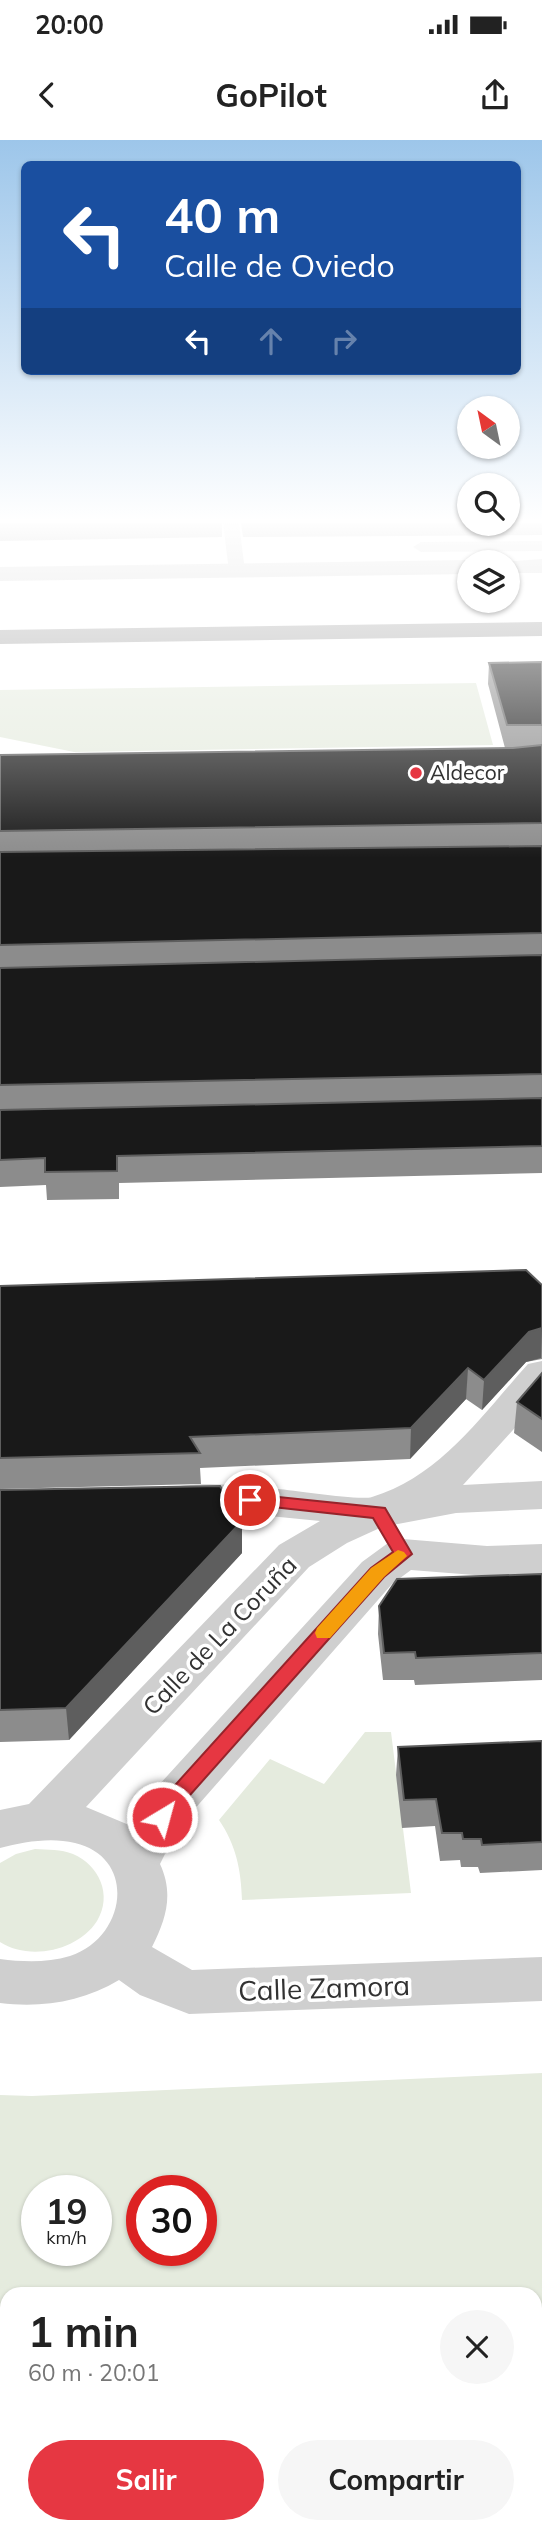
<!DOCTYPE html>
<html lang="es">
<meta charset="utf-8">
<style>
:root{--surface:#fff;--page:#f6f6f6;--text:#222;--muted:#767676;--accent:#e63742}
body{margin:0;font-family:Mulish,sans-serif;background:var(--page);color:var(--text);height:100vh;display:flex;flex-direction:column;font-size:26px;white-space:nowrap}
*{box-sizing:border-box;margin:0}
p{font-size:23px;color:var(--muted)}
.icon{flex:none;width:38px;height:38px;fill:none;stroke:currentColor;stroke-width:2;stroke-linecap:round;stroke-linejoin:round}
.map{position:relative;flex:1;overflow:hidden}
.sheet{position:absolute;left:0px;top:2147px;width:542px;height:247px;display:flex;flex-direction:column;background:var(--surface);border-radius:21px 21px 0 0;box-shadow:0 2px 5px #0004}
.sheet>*{flex:none}
.guide{position:absolute;left:21px;top:21px;width:500px;height:214px;border-radius:10px;box-shadow:0 2px 5px #0004;background:#1a4fa0;color:#fff;overflow:hidden}
.needle{width:46px;rotate:327deg}
.tools{position:absolute;left:457px;top:256px;display:grid;gap:14px}
.tools a{display:grid;place-items:center;width:63px;height:63px;border-radius:50%;background:var(--surface);box-shadow:0 2px 5px #0004;font-size:35px}
.speed{position:absolute;left:21px;top:2035px;display:flex;gap:14px;font-size:35px;font-weight:700;text-align:center}
.speed>*{display:grid;place-content:center;width:91px;height:91px;border-radius:50%;background:var(--surface);box-shadow:0 2px 5px #0004;line-height:1}
.speed small{font-size:18px;font-weight:400}
.speed .limit{border:10px solid #d22;background:#fff;color:#111}
.pin{position:absolute;display:grid;place-items:center;width:60px;height:60px;color:#fff;margin:-30px;border:4px solid #fff;border-radius:50%;box-shadow:0 2px 7px #0007}
.me{position:absolute;width:77px;margin:-38px;rotate:37deg;stroke-linejoin:round;filter:drop-shadow(0 0 5px #0008)}
.turn{display:flex;align-items:center;gap:24px;height:147px;padding:0 28px;font-size:32px}
.turn .icon{width:91px;height:91px;stroke-width:2.5}
.turn b{display:block;font-size:49px;line-height:60px}
.lanes{display:flex;align-items:center;height:66px;padding:0 28px;background:#0003;justify-content:center;gap:35px;direction:ltr}
.lanes .off{opacity:.35}
.round{display:grid;place-items:center;flex:none;width:74px;height:74px;border-radius:37px;background:var(--page)}
.summary{display:flex;align-items:center;justify-content:space-between;height:119px;padding:0 28px}
h1{font-size:42px;font-weight:700;line-height:52px}
.button{display:flex;gap:14px;margin-top:auto;padding:14px 28px}
.button a{flex:1;height:80px;border-radius:42px;background:var(--accent);color:#fff;font-size:28px;font-weight:700;line-height:80px;text-align:center}
.button a+a{background:var(--page);color:var(--text)}
.status{display:flex;justify-content:space-between;align-items:center;height:49px;padding:0 35px;background:var(--surface);direction:ltr}
.status svg{height:19px;fill:currentColor}
header{display:flex;justify-content:space-between;align-items:center;height:91px;padding:0 28px;background:var(--surface);font-size:32px;font-weight:700}
.map>svg:first-child{display:block}
.green{fill:#e5ebde;fill-rule:evenodd}
.water{fill:#cee1ee}
.lines{fill:none;stroke-linecap:round;stroke-linejoin:round}
.service{fill:#cfcfcf;fill-rule:evenodd}
.minor{fill:#cfcfcf;fill-rule:evenodd}
.trunk{fill:#a2a2a2;fill-rule:evenodd}
.wall{fill:#8c8c8c}
.shaded-wall{fill:#5e5e5e}
.building{fill:#191919;stroke:#5e5e5e;stroke-width:2}
.route{fill:#e63742;stroke:#96242b;stroke-width:2}
.slow{fill:#f59e0b}
.poi-dot{fill:#e63742;stroke:#fff;stroke-width:2.5}
.labels{text-anchor:middle;stroke-width:7;stroke-linejoin:round;paint-order:stroke}
.far-poi-label{font-size:21px;fill:#323232;stroke:#fff;text-anchor:start}
.street-label{font-size:24px;fill:#323232;stroke:#fff}
.near-street-label{font-size:28px;fill:#323232;stroke:#fff}
</style>
<div class="status"><b>20:00</b><svg viewBox="0 0 49 12"><path d="M0 12V9h3v3zM5 12V6h3v6zM10 12V3h3v9zM15 12V0h3v12zM26 1h20v11H26zM47 4h2v5h-2z"/></svg></div>
<header><svg class="icon" aria-label="back" viewBox="0 0 24 24"><path d="M15 5l-7 7 7 7"/></svg>GoPilot<svg class="icon" aria-label="share" viewBox="0 0 24 24"><path d="M12 15V3M7 8l5-5 5 5M5 13v7h14v-7"/></svg></header>
<div class="map">
<svg width="542" height="2393" viewBox="0 0 542 2393">
<rect width="100%" height="100%" fill="#fff"/>
<g class="green">
<polygon points="476,543 493,605 74,612 0,597 0,550"/>
<path d="M365,1592h26l20,161 -169,7c-1,-31 -6,-55 -23,-80l51,-61 54,25z"/>
<path d="M35,1709c13,1 26,0 38,5 26,11 40,41 24,67 -19,30 -68,40 -97,21v-79l16,-9z"/>
<path d="M542,1933v247l-6,3v-29h-529v166l-7,5v-370l32,1zM96,2051v59h-59v-59zM201,2051v59h-59v-59z"/>
</g>
<polygon class="water" points="7,2320 7,2387 512,2387 479,2393 0,2393 0,2325"/>
<g class="lines">
<g class="service">
<polygon points="223,383 239,383 245,431 243,435 231,435 229,431"/>
<polygon points="542,401 542,411 421,412 413,407 421,402"/>
</g>
<g class="minor">
<polygon points="542,419 542,433 508,433 508,422 503,422"/>
<polygon points="469,420 474,422 469,422 469,434 0,441 0,427"/>
<path d="M542,1221v37l-79,87 79,-4v28l-86,4 -74,14 -35,16 -38,24 -223,240 43,18 29,-39 204,-224 26,-19 15,-4 84,7 55,-2v30l-55,2 -76,-6 -19,14 -200,228 -23,34 -9,18c14,30 6,55 -8,83l40,23 350,-13v44l-353,13 -49,-19 -21,-15c-36,22 -78,28 -119,23v-44c23,3 47,4 70,-3 56,-18 68,-98 5,-113 -25,-6 -51,-1 -75,5v-38l29,-6 250,-259 41,-24 -70,-7h-75l-15,-4 -6,-10 6,-10c36,-10 80,-5 117,-1 18,1 82,12 95,8 68,-20 111,-83 156,-133z"/>
</g>
<polygon class="trunk" points="542,482 542,496 0,504 0,490"/>
</g>
<g class="wall">
<polygon points="0,383 222,383 222,397 0,401"/>
<polygon points="241,383 542,383 542,395 243,397"/>
<polygon points="542,522 542,1033 119,1043 119,1059 47,1060 46,1045 0,1047 0,615 505,608 488,544 489,523"/>
<polygon points="542,1145 542,1219 526,1222 482,1270 466,1259 410,1319 200,1328 201,1344 0,1349 0,1146"/>
<polygon points="542,1233 542,1312 514,1293 517,1262"/>
<polygon points="0,1350 242,1413 69,1600 0,1602"/>
<polygon points="542,1434 542,1540 415,1545 414,1540 383,1540 378,1494 379,1466"/>
<polygon points="542,1601 542,1730 480,1733 478,1727 461,1727 460,1720 440,1721 435,1686 402,1688 396,1635 398,1607"/>
</g>
<g class="shaded-wall">
<polygon points="542,1188 541,1218 526,1222 482,1270 484,1240 529,1192"/>
<polygon points="468,1228 466,1259 410,1319 411,1288"/>
<polygon points="242,1381 242,1413 69,1600 66,1568"/>
</g>
<g class="building">
<polygon points="542,522 542,585 507,585 489,523"/>
<polygon points="542,605 542,683 0,691 0,615 513,608"/>
<polygon points="542,706 542,793 0,805 0,712"/>
<polygon points="542,815 542,934 0,945 0,828"/>
<polygon points="542,958 542,1006 117,1016 117,1031 45,1032 45,1018 0,1020 0,970"/>
<polygon points="526,1130 542,1145 542,1188 529,1192 484,1240 468,1228 411,1288 190,1297 200,1313 0,1318 0,1146"/>
<polygon points="542,1233 542,1279 517,1262"/>
<polygon points="220,1346 242,1381 66,1568 0,1570 0,1350"/>
<polygon points="542,1434 542,1513 416,1518 415,1512 384,1513 379,1466 397,1439"/>
<polygon points="542,1601 542,1702 482,1705 481,1699 463,1699 462,1693 442,1693 436,1659 404,1660 398,1607"/>
</g>
<linearGradient id="sky" x2="0" y2="1"><stop stop-color="#9dc6ea"/><stop offset="0.53" stop-color="#fff"/><stop offset="1" stop-color="#fff" stop-opacity="0"/></linearGradient>
<rect width="542" height="718" fill="url(#sky)"/>
<path class="route" d="M250,1354l135,14 27,46 -28,23 -202,227c-8,11 -12,23 -27,18l-3,-5 16,-24 203,-225 22,-16 -20,-34 -129,-14 -3,-4z"/>
<polygon class="slow" points="398,1410 404,1412 407,1416 384,1437 330,1498 317,1498 315,1493 317,1488 371,1428"/>
<circle class="poi-dot" cx="416" cy="633" r="7"/>
<g class="labels">
<g class="far-poi-label">
<text x="430" y="640">Aldecor</text>
</g>
<g class="street-label">
<text transform="translate(220 1496) rotate(-46)" y="8">Calle de La Coruña</text>
</g>
<g class="near-street-label">
<text transform="translate(324 1848) rotate(-2)" y="10">Calle Zamora</text>
</g>
</g>
</svg>
<div class="tools">
<a><svg class="needle" viewBox="-14 -14 28 28"><path d="M0-13l5 13h-10z" fill="#e53935"/><path d="M0 13l5-13h-10z" fill="#767676"/></svg></a>
<a><svg class="icon" aria-label="search" viewBox="0 0 24 24"><circle cx="10" cy="10" r="6"/><path d="M15 15l6 6"/></svg></a>
<a><svg class="icon" aria-label="layers" viewBox="0 0 24 24"><path d="M12 4l9 5-9 5-9-5zM3 14l9 5 9-5"/></svg></a>
</div>
<div class="speed"><div>19<small>km/h</small></div><div class="limit">30</div></div>
<div class="pin" style="left:250px;top:1360px;background:#d93025"><svg class="icon" aria-label="arrive" viewBox="0 0 24 24"><path d="M6 21V4h12l-3 4 3 4H6"/></svg></div>
<svg class="me" style="left:162px;top:1677px" viewBox="-20 -20 40 40"><circle r="17" fill="#e63742" stroke="#fff" stroke-width="3"/><path d="M0-11L8 9 0 5-8 9z" fill="#fff"/></svg>
<div class="guide">
<div class="turn"><svg class="icon" aria-label="left" viewBox="0 0 24 24"><path d="M17 20v-9H6M10 6l-5 5 5 5"/></svg><div><b>40 m</b>Calle de Oviedo</div></div>
<div class="lanes"><svg class="icon" aria-label="left" viewBox="0 0 24 24"><path d="M17 20v-9H6M10 6l-5 5 5 5"/></svg><svg class="icon off" aria-label="ahead" viewBox="0 0 24 24"><path d="M12 20V5M6 11l6-6 6 6"/></svg><svg class="icon off" aria-label="right" viewBox="0 0 24 24"><path d="M7 20v-9h11M14 6l5 5-5 5"/></svg></div>
</div>
<section class="sheet">
<div class="summary"><div><h1>1 min</h1><p>60 m · 20:01</p></div><a class="round"><svg class="icon" aria-label="close" viewBox="0 0 24 24"><path d="M6 6l12 12M18 6L6 18"/></svg></a></div>
<div class="button"><a>Salir</a><a>Compartir</a></div>
</section>
</div>
